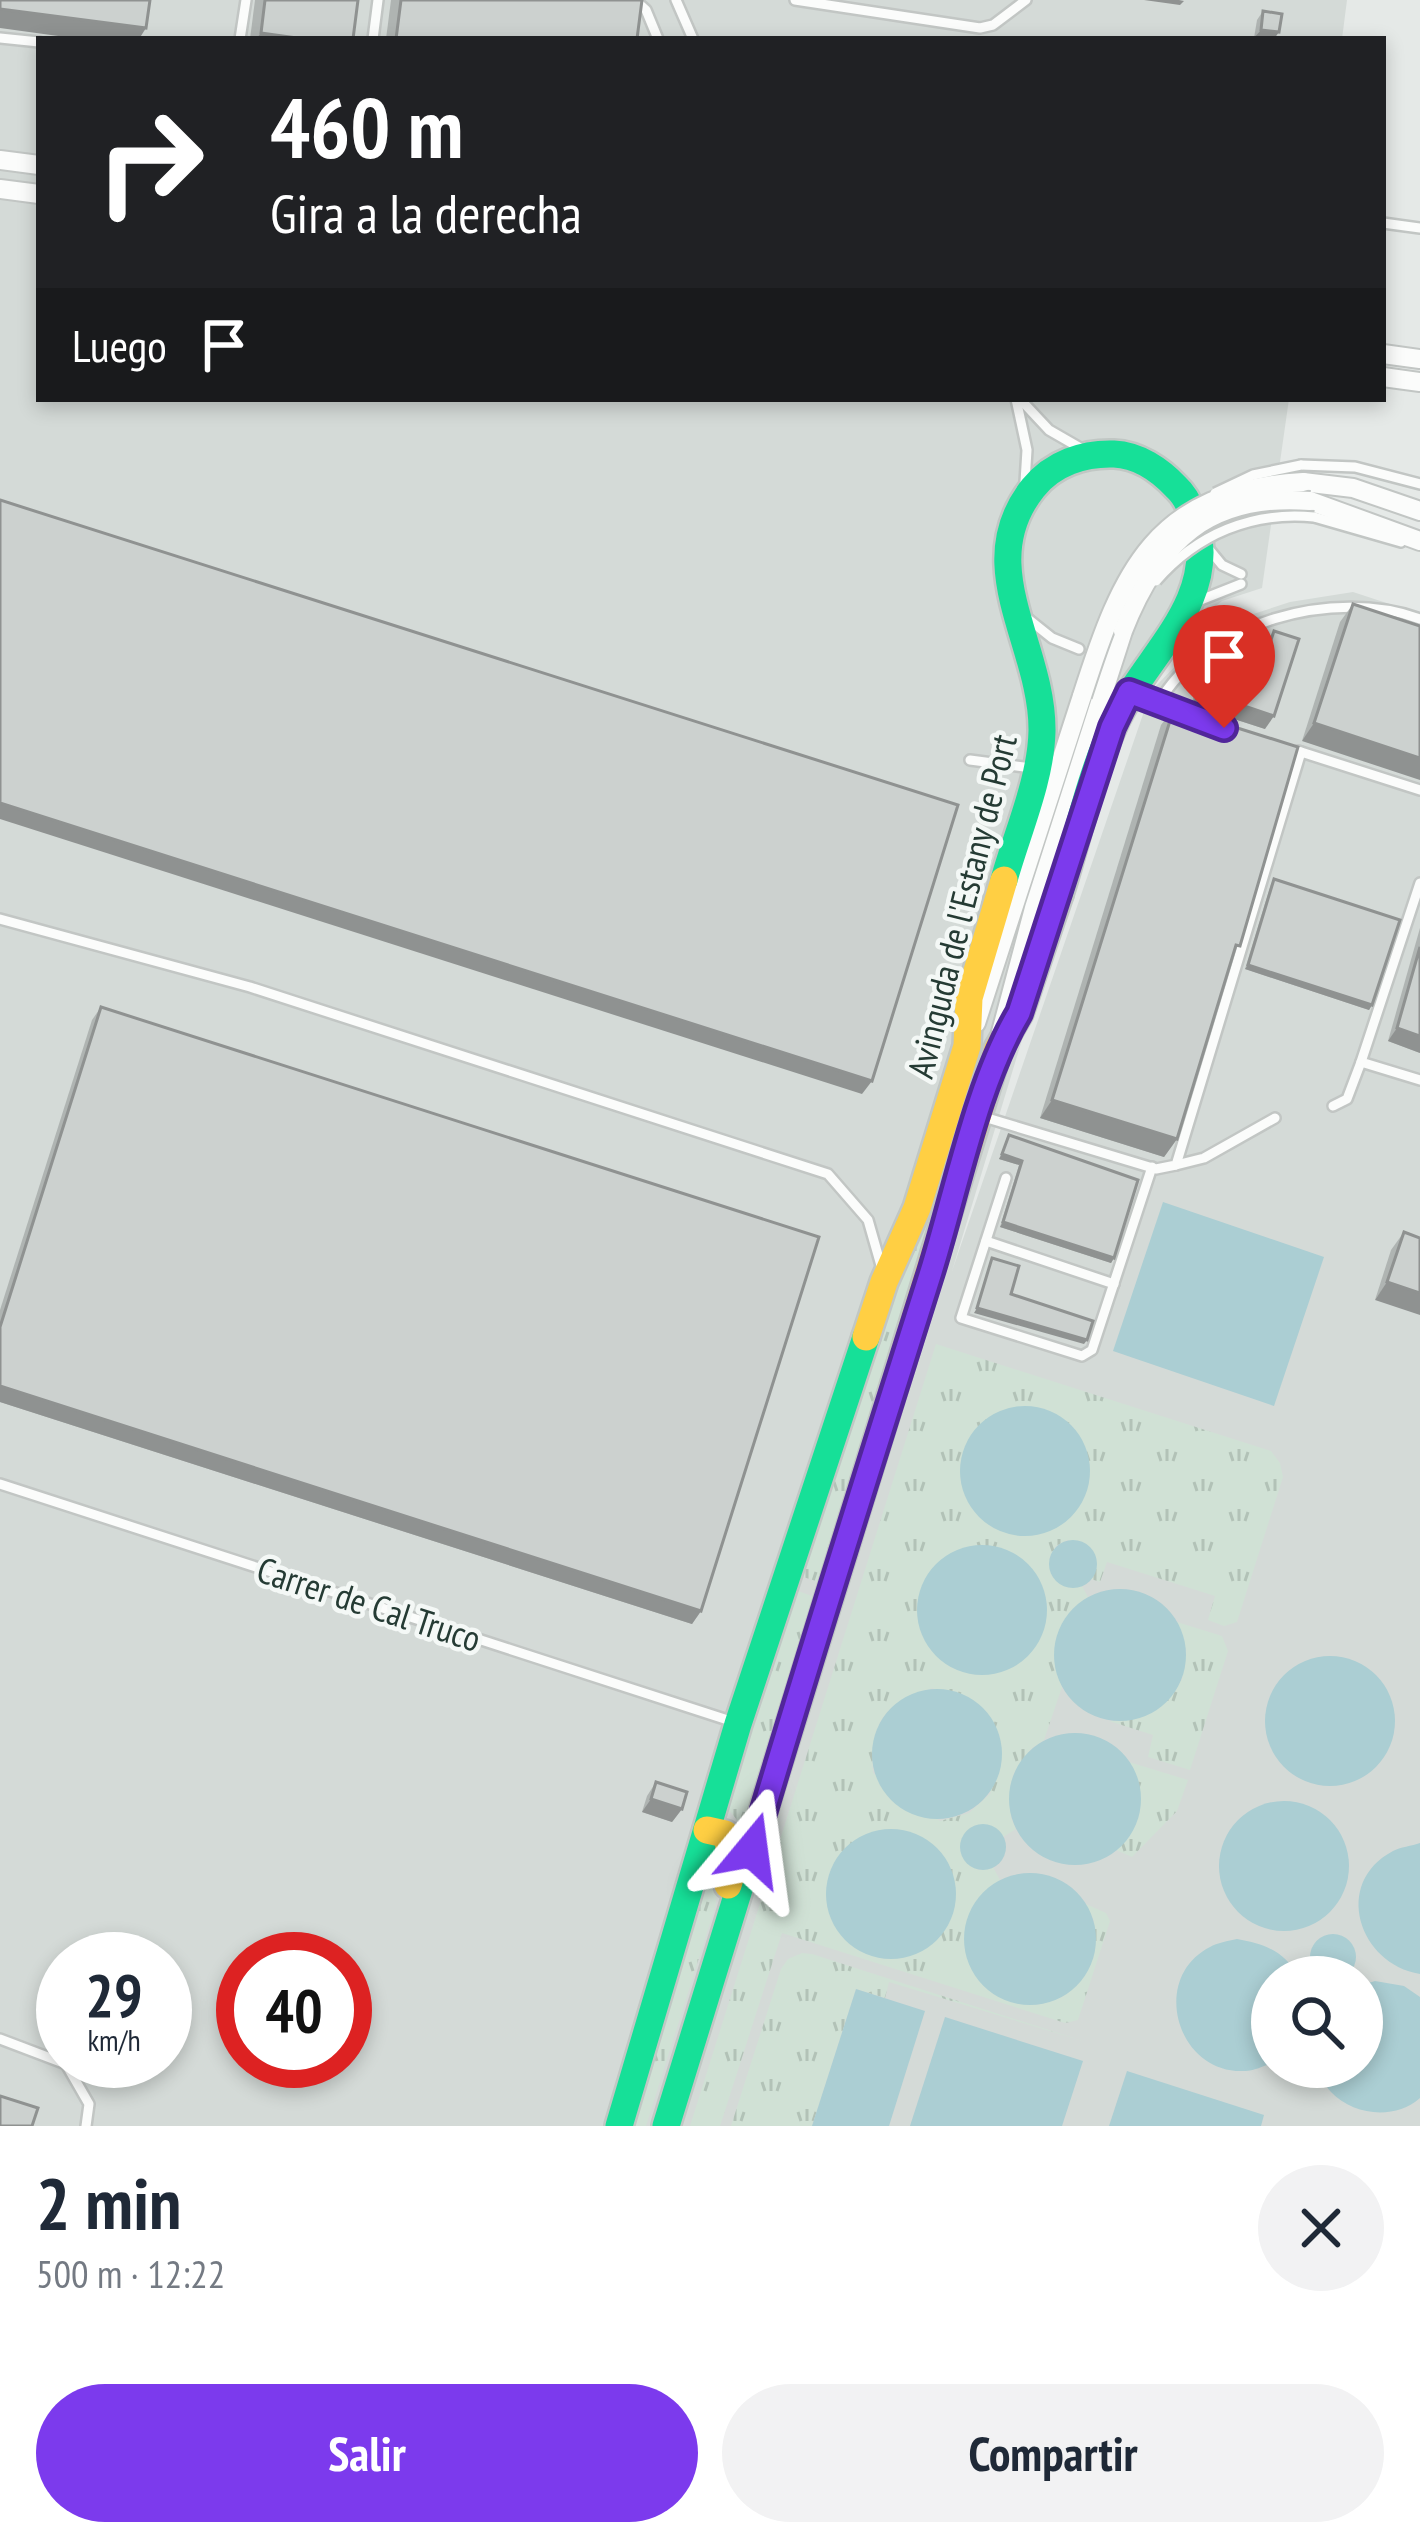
<!DOCTYPE html>
<html lang="es">
<meta charset="utf-8">
<style>
:root{--surface:#fff;--page:#f2f2f3;--text:#1f2937;--muted:#747a83;--accent:#7c3aed}
body{margin:0;font-family:"PT Sans Narrow",sans-serif;background:var(--page);color:var(--text);height:100vh;display:flex;flex-direction:column;font-size:45px;white-space:nowrap}
*{box-sizing:border-box;margin:0}
p{font-size:39px;color:var(--muted)}
.icon{flex:none;width:66px;height:66px;fill:none;stroke:currentColor;stroke-width:2;stroke-linecap:round;stroke-linejoin:round}
.map{position:relative;height:2126px;overflow:hidden}
.drawer{display:flex;flex-direction:column;background:var(--surface);flex:1}
.drawer>*{flex:none}
.banner{position:absolute;left:36px;top:36px;width:1350px;height:366px;border-radius:0px;box-shadow:0 6px 18px #0003;background:#202124;color:#fff;overflow:hidden}
.buttons{position:absolute;left:1251px;top:1956px;display:grid;gap:24px}
.buttons a{display:grid;place-items:center;width:132px;height:132px;border-radius:50%;background:var(--surface);box-shadow:0 6px 18px #0003;font-size:60px}
.speed{position:absolute;left:36px;top:1932px;display:flex;gap:24px;font-size:60px;font-weight:700;text-align:center}
.speed>*{display:grid;place-content:center;width:156px;height:156px;border-radius:50%;background:var(--surface);box-shadow:0 6px 18px #0003;line-height:1}
.speed small{font-size:30px;font-weight:400}
.speed .limit{border:18px solid #d22;background:#fff;color:#111}
.pin{position:absolute;display:grid;place-items:center;width:102px;height:102px;color:#fff;margin:-123px -51px;border-radius:50% 50% 50% 0;rotate:-45deg;box-shadow:0 0 12px #0007}
.pin .icon{rotate:45deg}
.me{position:absolute;width:132px;margin:-66px;rotate:16deg;stroke-linejoin:round;filter:drop-shadow(0 0 9px #0008)}
.turn{display:flex;align-items:center;gap:42px;height:252px;padding:0 36px;font-size:54px}
.turn .icon{width:156px;height:156px;stroke-width:2.5}
.turn b{display:block;font-size:84px;line-height:102px}
.then{display:flex;align-items:center;height:114px;padding:0 36px;background:#0003;gap:24px;font-size:45px}
.round{display:grid;place-items:center;flex:none;width:126px;height:126px;border-radius:63px;background:var(--page)}
.headline{display:flex;align-items:center;justify-content:space-between;height:204px;padding:0 36px}
h1{font-size:72px;font-weight:700;line-height:90px}
.primary-button{display:flex;gap:24px;margin-top:auto;padding:24px 36px}
.primary-button a{flex:1;height:138px;border-radius:72px;background:var(--accent);color:#fff;font-size:48px;font-weight:700;line-height:138px;text-align:center}
.primary-button a+a{background:var(--page);color:var(--text)}
.map>svg:first-child{display:block}
.built{fill:#d4dad7;fill-rule:evenodd}
.grass{fill:url(#grass-tufts);fill-rule:evenodd}
.water{fill:#abced3}
.lines{fill:none;stroke-linecap:round;stroke-linejoin:round}
.lane-casing{stroke:#c2c6c4;stroke-width:14}
.street-casing{stroke:#c2c6c4;stroke-width:22}
.fast-casing{stroke:#c1c7c4;stroke-width:32}
.slow-casing{stroke:#c1c7c4;stroke-width:32}
.lane{stroke:#fbfcfb;stroke-width:9}
.street{stroke:#fbfcfb;stroke-width:18}
.fast{stroke:#16e098;stroke-width:27}
.slow{stroke:#ffcf43;stroke-width:27}
.lane-bridge-casing{stroke:#c2c6c4;stroke-width:14;stroke-linecap:butt}
.street-bridge-casing{stroke:#c2c6c4;stroke-width:22;stroke-linecap:butt}
.lane-bridge{stroke:#fbfcfb;stroke-width:9}
.street-bridge{stroke:#fbfcfb;stroke-width:18}
.wall{fill:#afb4b2}
.shaded-wall{fill:#8f9291}
.building{fill:#ccd1cf;stroke:#8f9291;stroke-width:3}
.route-casing{stroke:#51269a;stroke-width:30}
.route{stroke:#7c3aed;stroke-width:21}
.labels{text-anchor:middle;stroke-width:9;stroke-linejoin:round;paint-order:stroke}
.street-label{font-size:36px;fill:#253b34;stroke:#f4f8f6}
</style>
<div class="map">
<svg width="1420" height="2126" viewBox="0 0 1420 2126">
<defs>
<pattern id="grass-tufts" width="24" height="20" patternUnits="userSpaceOnUse" patternTransform="scale(3)"><rect width="24" height="20" fill="#d0e1d5"/><path d="M3 7l-1-3M5 7V3M7 7l1-3M15 17l-1-3M17 17v-4M19 17l1-3" fill="none" stroke="#b2c2b7"/></pattern>
</defs>
<rect width="100%" height="100%" fill="#e5e9e7"/>
<path class="built" d="M0,0h1347l-5,39h-1303v360h1250l-27,189 -40,13 -32,25 -50,62 -52,134 -136,449 199,-580 49,-50 41,-23 49,-16 63,-10 67,22v1512h-1420zM63,1959h102v102h-102zM243,1959h102v102h-102zM1272,1977h90v90h-90z"/>
<g class="grass">
<polygon points="922,1217 932,1220 819,1582 800,1576"/>
<path d="M936,1344l335,107 9,12 3,14 -46,145 -13,4 -16,-6 7,-24 -108,-34 -7,20 -9,-3 5,-22 -29,-17 -11,6 -7,13 20,28 13,-1 6,11 -13,10 -21,51 8,29 -18,53 -13,9 -17,24 -4,15 1,30 5,11 -13,8 -14,-12 -23,37 13,8 14,-3 7,13 -24,21 -11,28 71,76 26,-8 32,-76 -8,-17 20,9 4,8 -32,99 -13,3 -283,-90 -62,193h-30zM933,1688l58,105 -22,20 -29,8 -67,-48c-3,-50 11,-71 60,-85z"/>
<polygon points="795,1590 815,1597 745,1830 725,1805"/>
<polygon points="1177,1622 1222,1636 1228,1651 1190,1770 1148,1757 1153,1735 1109,1721 1124,1721 1182,1680 1186,1650"/>
<polygon points="1129,1762 1188,1780 1177,1811 1132,1857 1116,1850 1121,1846 1133,1768"/>
<polygon points="709,1862 717,1880 716,1904 646,2126 624,2126"/>
<polygon points="802,1953 812,1954 1086,2042 889,1982 885,1998 856,1989 812,2126 731,2126 781,1969 788,1959"/>
</g>
<g class="water">
<polygon points="1163,1202 1324,1257 1274,1406 1113,1351"/>
<circle cx="1025" cy="1471" r="65"/>
<circle cx="1073" cy="1564" r="24"/>
<circle cx="982" cy="1610" r="65"/>
<circle cx="1120" cy="1655" r="66"/>
<circle cx="1330" cy="1721" r="65"/>
<circle cx="937" cy="1754" r="65"/>
<circle cx="1075" cy="1799" r="66"/>
<circle cx="1284" cy="1866" r="65"/>
<circle cx="983" cy="1847" r="23"/>
<circle cx="891" cy="1894" r="65"/>
<path d="M1420,1843v131c-61,-10 -88,-91 -27,-123 7,-4 19,-5 27,-8z"/>
<circle cx="1030" cy="1939" r="66"/>
<circle cx="1333" cy="1957" r="23"/>
<path d="M1237,1939c28,5 47,12 62,38h-27v86c-8,3 -19,8 -27,8 -68,4 -96,-93 -35,-124 7,-4 18,-6 27,-8z"/>
<path d="M1375,1981l29,5 16,11v101c-25,22 -66,18 -89,-6 -6,-6 -10,-17 -15,-25h46v-82z"/>
<polygon points="856,1989 925,2011 889,2126 812,2126"/>
<polygon points="945,2017 1083,2061 1062,2126 910,2126"/>
<polygon points="1127,2071 1264,2115 1261,2126 1109,2126"/>
</g>
<g class="lines">
<g class="lane-casing">
<g id="lane">
<polyline points="635,0 646,10 658,39"/>
<polyline points="676,0 693,39"/>
<polyline points="795,0 980,28 993,25 1026,0"/>
<polyline points="0,38 39,42"/>
<polyline points="240,39 246,0"/>
<polyline points="373,39 378,0"/>
<polyline points="1383,223 1420,228"/>
<polyline points="1016,399 1027,450 1025,482"/>
<polyline points="1020,399 1049,430 1082,449"/>
<polyline points="1301,465 1355,467 1420,484"/>
<polyline points="1314,517 1401,542"/>
<polyline points="1208,548 1222,565 1241,574"/>
<polyline points="1198,601 1241,584"/>
<polyline points="1027,618 1052,638 1079,649"/>
<polyline points="1134,694 1179,713"/>
<path d="M1158,704c46,-82 177,-117 262,-85"/>
<polyline points="1298,751 1420,790"/>
<polyline points="970,760 1032,768"/>
<polyline points="1420,883 1361,1062 1420,1080"/>
<polyline points="0,919 250,987 828,1174 868,1220 882,1269"/>
<polyline points="1333,1106 1347,1099 1361,1062"/>
<polyline points="984,1117 1156,1169 1176,1165 1301,752"/>
<polyline points="1176,1165 1204,1158 1275,1118"/>
<polyline points="1006,1178 961,1318 1082,1356 1092,1350 1152,1167"/>
<polyline points="986,1241 1114,1284"/>
<polyline points="0,1484 737,1723"/>
<polyline points="0,2039 66,2064 89,2104 86,2126"/>
</g>
</g>
<g class="street-casing">
<g id="street">
<polyline points="0,160 39,165"/>
<polyline points="0,189 39,194"/>
<polyline points="1383,354 1420,359"/>
<polyline points="1383,377 1420,382"/>
<polyline points="1303,482 1353,488 1420,511"/>
<polyline points="1310,501 1420,541"/>
<polyline points="976,1023 1082,696"/>
<polyline points="1001,1032 1034,908 1123,631"/>
</g>
</g>
<g class="fast-casing">
<g id="fast">
<path d="M1004,880c13,-47 37,-100 38,-149 1,-86 -71,-165 -9,-243 20,-25 51,-35 81,-34 24,1 46,16 62,33 11,10 17,25 21,40 19,78 -53,130 -82,194 -25,54 -38,116 -56,173"/>
<polyline points="619,2126 738,1724 866,1337"/>
<polyline points="666,2126 843,1552"/>
</g>
</g>
<g class="slow-casing">
<g id="slow">
<polyline points="866,1337 884,1282 917,1208 967,1046 969,998 1004,880"/>
<polyline points="843,1552 998,1049 1019,1013 1059,894"/>
<polyline points="707,1830 725,1834 735,1862 728,1885"/>
</g>
</g>
<use href="#lane" class="lane"/>
<use href="#street" class="street"/>
<use href="#fast" class="fast"/>
<use href="#slow" class="slow"/>
<g class="lane-bridge-casing">
<g id="lane-bridge">
<polyline points="1215,493 1253,475 1301,465"/>
<path d="M1156,581c41,-47 96,-70 158,-64"/>
</g>
</g>
<g class="street-bridge-casing">
<g id="street-bridge">
<path d="M1123,631c35,-90 86,-138 187,-130"/>
<path d="M1082,696c40,-125 72,-205 221,-214"/>
</g>
</g>
<use href="#lane-bridge" class="lane-bridge"/>
<use href="#street-bridge" class="street-bridge"/>
</g>
<g class="wall">
<polygon points="255,0 358,0 353,39 250,39"/>
<polygon points="391,0 642,0 637,39 386,39"/>
<polygon points="1263,11 1279,32 1254,38 1257,20"/>
<polygon points="1353,604 1420,626 1302,741 1340,622"/>
<polygon points="1274,631 1265,729 1191,705 1200,676 1209,662 1253,677 1264,644"/>
<polygon points="1174,708 1233,956 1177,1139 1164,1157 1040,1118 1161,725"/>
<polygon points="1274,879 1372,1005 1369,1010 1245,969 1271,884"/>
<polygon points="1420,928 1420,1053 1388,1041"/>
<polygon points="101,1007 701,1611 692,1624 0,1402 0,1310 92,1020"/>
<polygon points="1009,1135 1114,1258 1111,1263 1000,1227 1019,1165 999,1159"/>
<polygon points="1404,1232 1420,1238 1375,1300 1391,1250"/>
<polygon points="656,1782 682,1809 672,1822 642,1812 647,1796"/>
</g>
<g class="shaded-wall">
<polygon points="1144,0 1179,0 1184,1 1180,5"/>
<polygon points="0,9 146,28 139,39 80,39 0,28"/>
<polygon points="1261,30 1279,32 1274,39 1254,38"/>
<polygon points="261,33 304,39 256,39"/>
<polygon points="1200,691 1274,716 1265,729 1191,705"/>
<polygon points="1314,723 1420,758 1420,780 1302,741"/>
<polygon points="0,803 872,1081 862,1094 0,819"/>
<polygon points="1248,965 1372,1005 1369,1010 1245,969"/>
<polygon points="1397,1028 1420,1036 1420,1053 1388,1041"/>
<polygon points="1052,1100 1177,1139 1164,1157 1040,1118"/>
<polygon points="1002,1154 1022,1161 1019,1165 999,1159"/>
<polygon points="1003,1222 1114,1258 1111,1263 1000,1227"/>
<polygon points="1387,1282 1420,1293 1420,1315 1375,1300"/>
<polygon points="977,1308 1087,1340 1084,1344 974,1313"/>
<polygon points="0,1386 701,1611 692,1624 0,1402"/>
<polygon points="651,1799 682,1809 672,1822 642,1812"/>
</g>
<g class="building">
<polygon points="0,0 150,0 146,28 0,9"/>
<polygon points="265,0 358,0 353,39 304,39 261,33"/>
<polygon points="401,0 642,0 637,39 396,39"/>
<polygon points="1263,11 1282,14 1279,32 1261,30"/>
<polygon points="0,500 958,805 872,1081 0,803"/>
<polygon points="1353,604 1420,626 1420,758 1314,723"/>
<polygon points="1274,631 1299,639 1274,716 1200,691 1209,662 1258,679"/>
<polygon points="1174,708 1298,747 1240,946 1236,945 1177,1139 1052,1100"/>
<polygon points="1274,879 1400,920 1372,1005 1248,965"/>
<polygon points="1420,947 1420,1036 1397,1028"/>
<polygon points="101,1007 819,1237 701,1611 0,1386 0,1327"/>
<polygon points="1009,1135 1138,1180 1114,1258 1003,1222 1022,1161 1002,1154"/>
<polygon points="1404,1232 1420,1238 1420,1293 1387,1282"/>
<polygon points="992,1258 1019,1266 1011,1294 1093,1321 1087,1340 977,1308"/>
<polygon points="656,1782 687,1792 682,1809 651,1799"/>
<polygon points="0,2096 38,2108 32,2126 0,2126"/>
</g>
<g class="lines">
<g class="route-casing">
<path id="route" d="M752,1850c57,-193 118,-385 179,-578 25,-80 46,-189 88,-259l93,-286 17,-35 95,36"/>
</g>
<use href="#route" class="route"/>
</g>
<g class="labels">
<g class="street-label">
<text transform="translate(962 906) rotate(-76)" y="13">Avinguda de l'Estany de Port</text>
<text transform="translate(369 1604) rotate(18)" y="13">Carrer de Cal Truco</text>
</g>
</g>
</svg>
<div class="buttons">
<a><svg class="icon" aria-label="search" viewBox="0 0 24 24"><circle cx="10" cy="10" r="6"/><path d="M15 15l6 6"/></svg></a>
</div>
<div class="speed"><div>29<small>km/h</small></div><div class="limit">40</div></div>
<div class="pin" style="left:1224px;top:728px;background:#d93025"><svg class="icon" aria-label="arrive" viewBox="0 0 24 24"><path d="M6 21V4h12l-3 4 3 4H6"/></svg></div>
<svg class="me" style="left:752px;top:1850px" viewBox="-20 -20 40 40"><path d="M0-17L14 15 0 8-14 15z" fill="#7c3aed" stroke="#fff" stroke-width="4"/></svg>
<div class="banner">
<div class="turn"><svg class="icon" aria-label="right" viewBox="0 0 24 24"><path d="M7 20v-9h11M14 6l5 5-5 5"/></svg><div><b>460 m</b>Gira a la derecha</div></div>
<div class="then">Luego<svg class="icon" aria-label="arrive" viewBox="0 0 24 24"><path d="M6 21V4h12l-3 4 3 4H6"/></svg></div>
</div>
</div>
<section class="drawer">
<div class="headline"><div><h1>2 min</h1><p>500 m · 12:22</p></div><a class="round"><svg class="icon" aria-label="close" viewBox="0 0 24 24"><path d="M6 6l12 12M18 6L6 18"/></svg></a></div>
<div class="primary-button"><a>Salir</a><a>Compartir</a></div>
</section>
